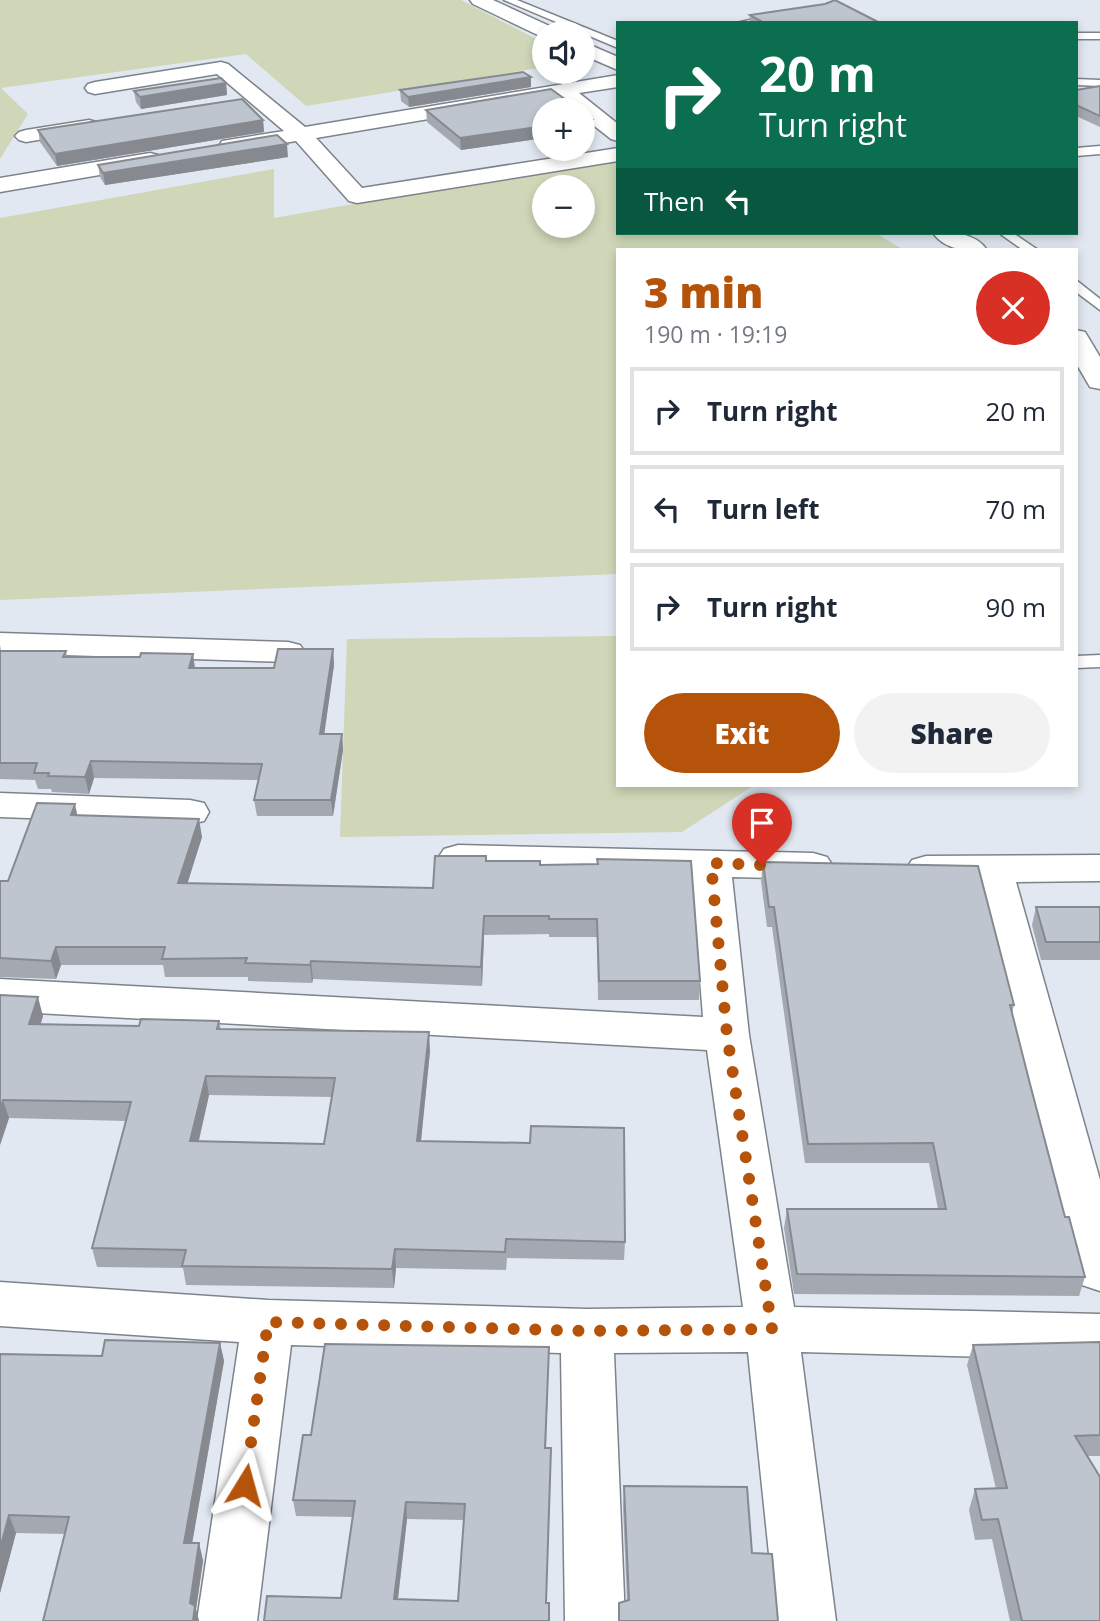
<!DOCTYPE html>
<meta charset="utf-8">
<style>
:root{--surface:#fff;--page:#f2f2f3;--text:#1f2937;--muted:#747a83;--line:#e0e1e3;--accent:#b45309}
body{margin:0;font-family:"Open Sans",sans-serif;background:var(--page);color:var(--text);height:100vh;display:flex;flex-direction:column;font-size:26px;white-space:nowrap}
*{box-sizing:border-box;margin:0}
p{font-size:23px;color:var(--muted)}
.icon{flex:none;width:38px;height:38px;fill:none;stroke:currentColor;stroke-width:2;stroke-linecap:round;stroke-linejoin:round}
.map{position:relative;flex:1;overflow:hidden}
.drawer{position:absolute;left:616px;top:248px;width:462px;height:539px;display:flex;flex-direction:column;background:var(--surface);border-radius:0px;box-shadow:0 4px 10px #0003}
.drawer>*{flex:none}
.top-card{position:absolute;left:616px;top:21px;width:462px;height:214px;border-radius:0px;box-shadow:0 4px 10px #0003;background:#0b6e4f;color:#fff;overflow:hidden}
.controls{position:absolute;left:532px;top:21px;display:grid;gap:14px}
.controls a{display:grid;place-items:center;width:63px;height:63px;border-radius:50%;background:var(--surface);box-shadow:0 4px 10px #0003;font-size:35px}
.pin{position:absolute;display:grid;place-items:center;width:60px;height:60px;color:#fff;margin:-72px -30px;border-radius:50% 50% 50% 0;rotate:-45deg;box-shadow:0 0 7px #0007}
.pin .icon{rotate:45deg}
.me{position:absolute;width:77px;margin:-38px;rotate:8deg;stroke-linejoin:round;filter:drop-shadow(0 0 5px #0008)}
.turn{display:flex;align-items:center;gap:24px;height:147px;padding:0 28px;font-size:32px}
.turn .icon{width:91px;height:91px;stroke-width:2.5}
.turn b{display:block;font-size:49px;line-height:60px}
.then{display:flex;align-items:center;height:66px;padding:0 28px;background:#0003;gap:14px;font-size:26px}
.round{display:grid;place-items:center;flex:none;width:74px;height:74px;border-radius:37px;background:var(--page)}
.overview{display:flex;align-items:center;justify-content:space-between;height:119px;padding:0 28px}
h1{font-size:42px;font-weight:800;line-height:52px;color:var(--accent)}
.action{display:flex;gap:14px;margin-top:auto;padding:14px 28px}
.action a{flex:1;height:80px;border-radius:42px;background:var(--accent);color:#fff;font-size:28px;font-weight:800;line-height:80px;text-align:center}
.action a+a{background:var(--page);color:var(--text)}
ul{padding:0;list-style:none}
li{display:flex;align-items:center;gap:21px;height:88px;margin:0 14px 10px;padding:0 14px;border:4px solid var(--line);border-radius:0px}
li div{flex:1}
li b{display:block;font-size:26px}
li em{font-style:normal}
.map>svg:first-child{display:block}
.green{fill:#cfd7b8;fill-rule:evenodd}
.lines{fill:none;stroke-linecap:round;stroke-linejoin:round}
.service-casing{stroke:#7d838b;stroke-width:3}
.minor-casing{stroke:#7d838b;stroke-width:3}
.secondary-casing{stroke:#7d838b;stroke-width:3}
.service{fill:#fff;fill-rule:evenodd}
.minor{fill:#fff;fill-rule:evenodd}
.secondary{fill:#fff;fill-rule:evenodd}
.wall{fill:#a4a9b1;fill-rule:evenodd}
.shaded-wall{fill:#868a90}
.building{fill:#bfc5ce;stroke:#868a90;stroke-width:2;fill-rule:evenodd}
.route{stroke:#b45309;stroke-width:12;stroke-dasharray:0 21.6}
</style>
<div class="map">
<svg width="1100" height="1621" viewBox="0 0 1100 1621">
<rect width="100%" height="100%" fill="#e1e8f1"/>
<g class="green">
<polygon points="0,0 461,0 544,43 544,67 306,106 246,54 1,88 28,114 0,159"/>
<path d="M618,157v76h257l29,17h-286v324l-618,26v-382l274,-49v49zM544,187h39v39h-39z"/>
<polygon points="618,636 618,786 753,786 682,832 340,837 347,639"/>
</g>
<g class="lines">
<g class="service-casing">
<g id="service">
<polygon points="504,0 517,0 618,41 618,48"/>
<polygon points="777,14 780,15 780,19 736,23"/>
<rect x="1076" y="33" width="24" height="6"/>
<polygon points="1076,79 1100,80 1100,86 1076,85"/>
<polygon points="1100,146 1100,154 1076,156 1076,148"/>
<polygon points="999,233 1013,233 1038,250 1023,250"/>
<polygon points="1076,280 1100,299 1100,310 1076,292"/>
<polygon points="1100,655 1100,667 1076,668 1076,656"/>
</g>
</g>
<g class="minor-casing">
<g id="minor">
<polygon points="221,62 228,64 305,127 618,75 618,87 579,93 618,124 618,141 611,139 583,117 583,110 575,110 559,97 316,138 362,188 618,148 618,161 357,203 349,201 296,141 230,152 222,151 219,146 222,141 284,131 217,74 95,94 88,92 85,88 88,84 95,82"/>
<polygon points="89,120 96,122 99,126 96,130 26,142 19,140 15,136 19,132 26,130"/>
<polygon points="150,153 158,155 161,160 158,165 0,192 0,178"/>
<polygon points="0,633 288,642 300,645 305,652 300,659 288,662 0,653"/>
<polygon points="0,793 190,800 204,803 209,812 204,821 190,824 0,817"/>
<polygon points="458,845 813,853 827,857 833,866 827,875 813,879 732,877 749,1035 794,1307 1100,1314 1100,1360 801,1352 836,1621 776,1621 748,1352 614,1353 625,1621 565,1621 561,1353 291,1345 257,1621 197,1621 239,1342 0,1326 0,1282 268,1300 587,1309 743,1307 707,1050 0,1011 0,979 703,1017 692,877 458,871 444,867 438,858 444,849"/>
<polygon points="1100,855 1100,881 1016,882 1100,1180 1100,1291 1082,1285 1075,1270 976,882 926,882 912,878 906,869 912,860 926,856"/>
</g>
</g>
<g class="secondary-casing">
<g id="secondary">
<polygon points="470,0 493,0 556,29 558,33 544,33 542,37 473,4"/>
<polygon points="583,42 618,57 618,70 583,55"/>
<path d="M933,233c19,-1 42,-1 54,17 -19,1 -41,1 -54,-17z"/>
<polygon points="1076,330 1085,332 1100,357 1100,389 1090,387 1076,363"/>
</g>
</g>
<use href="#service" class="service"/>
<use href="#minor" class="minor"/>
<use href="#secondary" class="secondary"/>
</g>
<g class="wall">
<polygon points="750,15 880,23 749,23"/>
<polygon points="531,77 531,87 409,107 401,101 400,90"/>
<polygon points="226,83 227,95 141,109 136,102 134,91"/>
<polygon points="1100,86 1100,127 1076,116 1076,90"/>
<polygon points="426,110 544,110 544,138 461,150 427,122"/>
<polygon points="263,120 264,132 57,166 40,142 38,130"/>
<polygon points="288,157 105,185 100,177 98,165"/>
<polygon points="0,645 1,651 66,651 67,657 140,657 193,654 195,668 274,668 333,649 334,665 324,734 342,734 343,750 333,816 257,816 254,800 259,780 94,778 89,794 52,792 51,789 38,789 35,780 0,779"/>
<polygon points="77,815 202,837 187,883 433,888 486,861 540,865 700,981 699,1000 598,1000 597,937 549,937 549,934 484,935 482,986 313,979 312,983 248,981 248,977 165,977 163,965 61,965 56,979 0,977 0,881 8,881"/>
<polygon points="763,862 1014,1005 1012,1013 1065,1217 1085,1277 1079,1296 794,1294 784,1228 787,1209 938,1209 929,1163 805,1163 772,927 767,927 761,881"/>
<polygon points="1036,907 1100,907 1100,960 1041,960 1032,925"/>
<path d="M0,995l43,21 -2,8 98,2 80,-5 2,8 209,22 -9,90 204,101 -1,18 -117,-2 -1,12 -110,-2 -2,20 -208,-3 -3,-17 -86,-1 -5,-19 34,-127 -117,-3 -9,27zM209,1095l123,2 -8,47 -125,-3z"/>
<polygon points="1100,1342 1100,1456 1087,1456 1100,1621 1010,1621 992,1539 975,1540 969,1510 975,1489 996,1489 967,1365 973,1345"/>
<polygon points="220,1343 224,1361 192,1543 199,1543 203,1561 196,1609 199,1621 43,1621 65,1534 16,1533 0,1593 0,1354 102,1356"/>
<path d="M549,1347l-3,101 5,17 -5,138h3v18h-285l77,-23 12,-81 -57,-1 -3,-16 18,-65zM407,1519l57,1 -6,81 -60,-2z"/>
<polygon points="624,1486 752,1553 778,1621 618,1621 619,1603 627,1600 623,1508"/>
</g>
<g class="shaded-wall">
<polygon points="531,77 531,87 409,107 408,97"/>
<polygon points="226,83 227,95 141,109 140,97"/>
<polygon points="592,119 592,131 583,132 583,120"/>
<polygon points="263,120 264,132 57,166 55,154"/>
<polygon points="544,126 544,138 461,150 460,138"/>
<polygon points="287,144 288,157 105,185 103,173"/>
<polygon points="333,649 334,665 322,750 320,734"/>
<polygon points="193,654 195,670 189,668"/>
<polygon points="342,734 343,750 333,816 331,800"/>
<polygon points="91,761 94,778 89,794 85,777"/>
<polygon points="75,804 79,823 71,815"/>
<polygon points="199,819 202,837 182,901 178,883"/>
<polygon points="484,916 484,935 482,986 481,967"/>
<polygon points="56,947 61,965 56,979 51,961"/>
<polygon points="311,961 313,979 312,983 310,965"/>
<polygon points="38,997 43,1016 34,1042 29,1024"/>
<polygon points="429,1032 430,1051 419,1160 417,1141"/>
<polygon points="206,1076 209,1095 194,1160 190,1141"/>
<polygon points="3,1100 9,1118 0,1145 0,1110"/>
<polygon points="395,1249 396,1268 394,1288 392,1269"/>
<polygon points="220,1343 224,1361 189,1561 184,1543"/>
<polygon points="406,1502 407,1519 396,1615 394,1599"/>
<polygon points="9,1515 16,1533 0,1593 0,1549"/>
<polygon points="199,1543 203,1561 196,1609 199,1621 193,1621 190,1603"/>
</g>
<g class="building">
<polygon points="835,0 880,23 764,23 750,15 825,4"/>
<polygon points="523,72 531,77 408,97 400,90"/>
<polygon points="221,78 226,83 140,97 134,91"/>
<polygon points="1100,86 1100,116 1076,105 1076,90"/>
<polygon points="551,89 580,110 544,110 544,126 460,138 426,110"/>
<polygon points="242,99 263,120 55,154 38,130"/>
<polygon points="583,112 592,119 583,120"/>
<polygon points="277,135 287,144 103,173 98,165"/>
<polygon points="278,649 333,649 320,734 342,734 331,800 254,800 262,764 91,761 85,777 48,776 49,773 34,773 37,763 0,763 0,651 66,651 63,657 140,657 141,653 193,654 189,668 274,668"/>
<polygon points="37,803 75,804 71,815 199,819 178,883 433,888 435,856 486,856 486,861 540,861 540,865 598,864 597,859 691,861 700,981 599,981 597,919 549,919 549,916 484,916 481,967 311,961 310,965 245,963 247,958 162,959 165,947 56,947 51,961 0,958 0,881 8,881"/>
<polygon points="763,862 978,866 1014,1005 1010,1005 1030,1084 1065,1217 1069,1217 1085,1277 797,1274 787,1209 946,1209 933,1143 808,1144 774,907 769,907"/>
<polygon points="1036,907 1100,907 1100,942 1046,942"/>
<path d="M0,995l38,2 -9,27 110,2 2,-7 78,2 -2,8 212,3 -12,109 113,2 1,-17 93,2 1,114 -119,-3 -1,13 -110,-3 -3,20 -210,-3 4,-16 -94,-2 39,-146 -128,-2 -3,10zM206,1076l129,2 -11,66 -134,-3z"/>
<polygon points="105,1340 220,1343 184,1543 199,1543 190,1603 195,1606 193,1621 43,1621 69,1517 9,1515 0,1549 0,1354 102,1356"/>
<polygon points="1100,1342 1100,1435 1075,1436 1100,1477 1100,1621 1022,1621 998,1519 982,1520 975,1489 1007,1488 973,1345"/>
<path d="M325,1344l224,3 -4,101h6l-5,155h3v18h-285l3,-25 74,2 14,-97 -62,-1 10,-65h8zM406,1502l59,2 -7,97 -64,-2z"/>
<polygon points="624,1486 747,1487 752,1553 772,1554 778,1621 619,1621 619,1603 629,1600"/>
</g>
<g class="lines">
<polyline class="route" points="245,1485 268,1322 587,1331 772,1329 727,1035 711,863 762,865"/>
</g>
</svg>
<div class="controls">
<a><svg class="icon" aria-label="sound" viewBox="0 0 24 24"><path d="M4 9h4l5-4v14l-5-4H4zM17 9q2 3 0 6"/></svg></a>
<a>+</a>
<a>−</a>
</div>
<div class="pin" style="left:762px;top:865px;background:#d93025"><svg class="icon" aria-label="arrive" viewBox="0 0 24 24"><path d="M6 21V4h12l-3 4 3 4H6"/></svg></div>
<svg class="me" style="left:245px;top:1485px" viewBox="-20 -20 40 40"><path d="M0-17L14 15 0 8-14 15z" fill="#b45309" stroke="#fff" stroke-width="4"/></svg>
<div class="top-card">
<div class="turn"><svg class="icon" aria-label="right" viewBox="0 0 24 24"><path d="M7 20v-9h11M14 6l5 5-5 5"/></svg><div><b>20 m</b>Turn right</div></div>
<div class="then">Then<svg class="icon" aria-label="left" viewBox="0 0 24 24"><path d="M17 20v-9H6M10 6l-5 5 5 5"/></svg></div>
</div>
<section class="drawer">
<div class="overview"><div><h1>3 min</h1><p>190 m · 19:19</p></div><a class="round" style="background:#d93025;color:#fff"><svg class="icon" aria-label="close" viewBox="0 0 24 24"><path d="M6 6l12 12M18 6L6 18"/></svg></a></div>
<ul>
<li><svg class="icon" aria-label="right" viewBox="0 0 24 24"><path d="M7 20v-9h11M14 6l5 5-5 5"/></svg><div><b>Turn right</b></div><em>20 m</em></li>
<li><svg class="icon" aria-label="left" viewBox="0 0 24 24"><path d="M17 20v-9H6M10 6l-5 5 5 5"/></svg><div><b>Turn left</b></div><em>70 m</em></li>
<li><svg class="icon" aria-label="right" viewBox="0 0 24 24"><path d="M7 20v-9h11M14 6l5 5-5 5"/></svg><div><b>Turn right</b></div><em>90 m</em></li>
</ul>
<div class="action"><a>Exit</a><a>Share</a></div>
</section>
</div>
